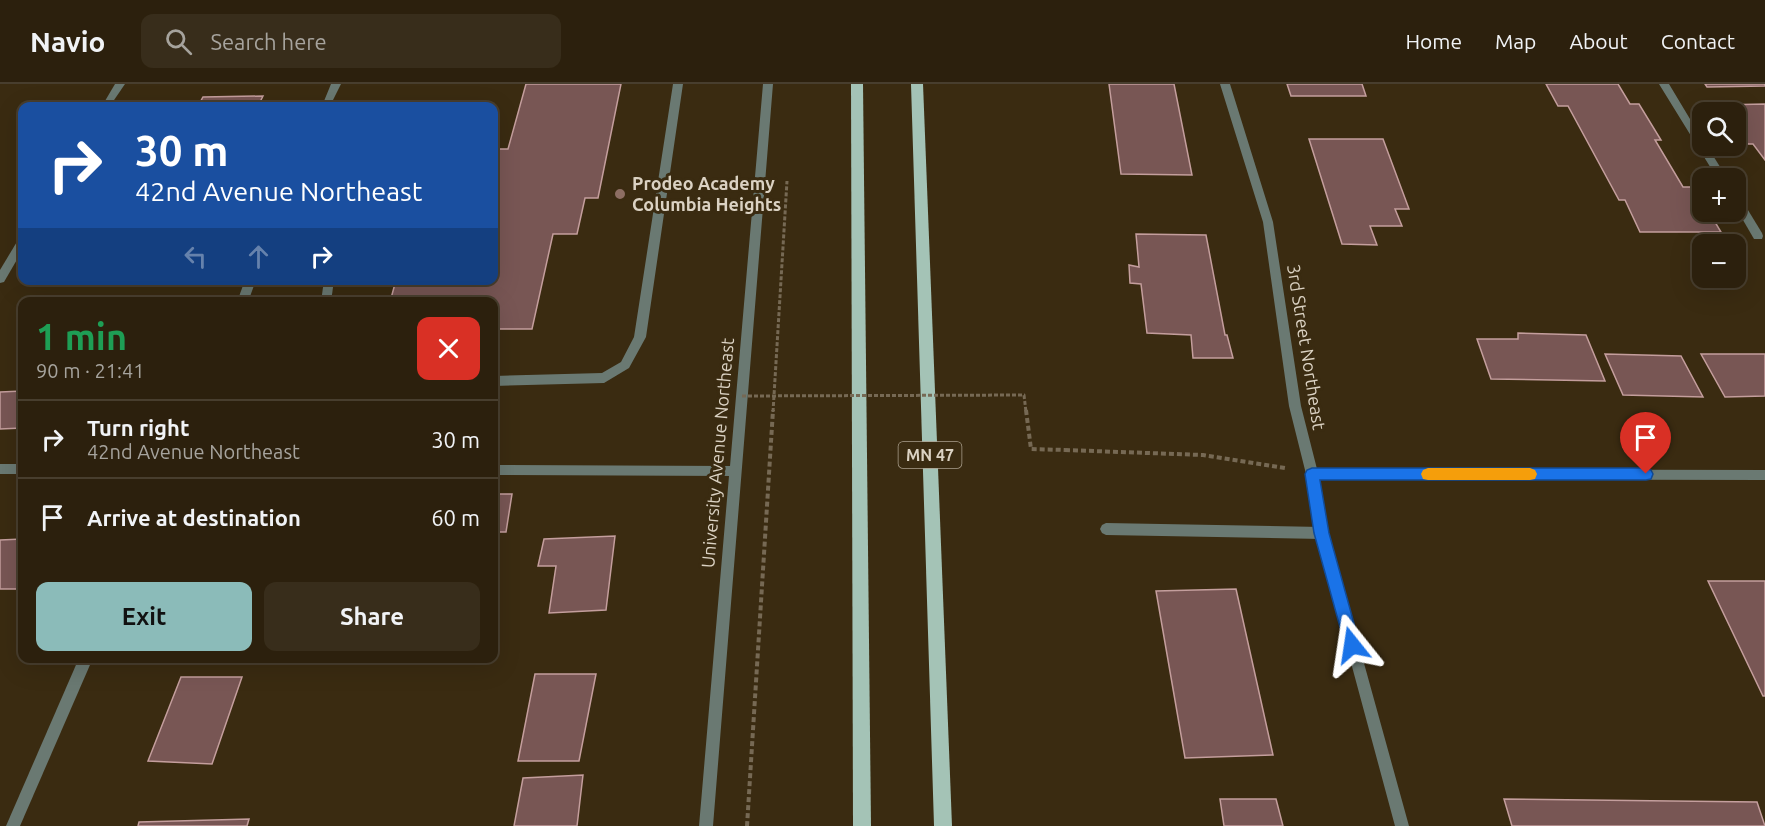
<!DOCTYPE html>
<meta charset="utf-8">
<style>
:root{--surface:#2c200d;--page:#382d1b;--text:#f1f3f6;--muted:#a6a39d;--line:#483e2e;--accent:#8bbbb9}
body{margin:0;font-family:Ubuntu,sans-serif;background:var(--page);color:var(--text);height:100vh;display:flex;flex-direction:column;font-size:22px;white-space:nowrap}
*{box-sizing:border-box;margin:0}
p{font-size:20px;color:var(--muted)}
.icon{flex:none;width:33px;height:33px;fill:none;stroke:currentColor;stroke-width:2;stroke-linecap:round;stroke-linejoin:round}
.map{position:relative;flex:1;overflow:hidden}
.side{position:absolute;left:18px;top:213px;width:480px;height:366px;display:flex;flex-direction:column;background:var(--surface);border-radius:12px;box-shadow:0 6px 24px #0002,0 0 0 2px var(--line)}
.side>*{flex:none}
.banner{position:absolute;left:18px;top:18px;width:480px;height:183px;border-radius:12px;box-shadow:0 6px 24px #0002,0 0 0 2px var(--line);background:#1a4fa0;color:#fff;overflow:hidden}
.controls{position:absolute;left:1692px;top:18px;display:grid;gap:12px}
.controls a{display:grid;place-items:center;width:54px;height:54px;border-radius:12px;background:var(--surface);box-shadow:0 6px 24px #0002,0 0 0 2px var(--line);font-size:30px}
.pin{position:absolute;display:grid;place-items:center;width:51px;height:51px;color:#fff;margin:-62px -26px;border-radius:50% 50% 50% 0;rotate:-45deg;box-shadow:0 0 6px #0007}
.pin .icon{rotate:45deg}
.me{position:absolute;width:66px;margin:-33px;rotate:345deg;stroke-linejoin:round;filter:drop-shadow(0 0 4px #0008)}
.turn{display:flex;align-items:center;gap:21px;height:126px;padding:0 18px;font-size:27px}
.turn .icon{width:78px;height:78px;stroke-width:2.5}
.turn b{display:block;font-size:42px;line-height:51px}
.lanes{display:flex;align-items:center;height:57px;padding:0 18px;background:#0003;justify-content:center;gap:30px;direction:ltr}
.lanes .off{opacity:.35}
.round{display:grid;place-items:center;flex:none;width:63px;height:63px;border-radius:12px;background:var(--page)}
.overview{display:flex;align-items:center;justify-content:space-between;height:102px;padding:0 18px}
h1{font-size:36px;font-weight:600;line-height:45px;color:#1e9e55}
.button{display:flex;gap:12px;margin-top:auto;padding:12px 18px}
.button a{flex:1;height:69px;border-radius:12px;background:var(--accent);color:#111;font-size:24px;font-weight:600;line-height:69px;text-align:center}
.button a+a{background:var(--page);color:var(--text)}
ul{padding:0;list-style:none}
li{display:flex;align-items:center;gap:18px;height:78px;padding:0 18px;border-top:2px solid var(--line)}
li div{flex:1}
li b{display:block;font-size:22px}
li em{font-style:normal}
header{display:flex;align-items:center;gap:36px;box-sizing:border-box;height:84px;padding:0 30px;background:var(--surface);border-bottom:2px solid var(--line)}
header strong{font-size:28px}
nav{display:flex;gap:33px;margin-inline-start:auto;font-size:21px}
.search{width:420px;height:54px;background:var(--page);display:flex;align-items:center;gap:15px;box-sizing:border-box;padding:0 21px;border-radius:12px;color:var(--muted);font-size:22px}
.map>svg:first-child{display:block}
.building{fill:#785654;stroke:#c49e9d;stroke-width:1.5}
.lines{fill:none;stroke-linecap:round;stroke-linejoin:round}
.path-far1{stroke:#766954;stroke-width:3;stroke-dasharray:4 2;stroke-linecap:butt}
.path{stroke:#766954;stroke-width:4;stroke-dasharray:5 3;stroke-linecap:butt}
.service{fill:#6a7972;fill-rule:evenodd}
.minor{fill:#6a7972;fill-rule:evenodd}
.primary{fill:#a4c3b6;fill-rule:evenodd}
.path-bridge-far1{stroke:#766954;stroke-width:3;stroke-dasharray:4 2;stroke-linecap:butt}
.path-bridge{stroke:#766954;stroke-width:4;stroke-dasharray:5 3;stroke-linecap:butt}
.route{fill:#1a73e8;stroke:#114b97;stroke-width:1.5}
.slow{fill:#f59e0b}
.education-dot{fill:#8d6e63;stroke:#3a2b11;stroke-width:2}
.labels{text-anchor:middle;stroke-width:6;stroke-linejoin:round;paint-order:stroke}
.shield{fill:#3a2b11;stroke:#aba08e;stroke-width:1.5}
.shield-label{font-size:16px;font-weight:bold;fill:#dbd2c3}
.poi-label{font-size:18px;font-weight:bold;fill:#dbd2c3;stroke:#3a2b11;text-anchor:start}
.street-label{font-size:18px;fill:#dbd2c3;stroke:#3a2b11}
</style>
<header>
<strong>Navio</strong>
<div class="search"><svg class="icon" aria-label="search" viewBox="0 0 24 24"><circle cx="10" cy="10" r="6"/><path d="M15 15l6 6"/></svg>Search here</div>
<nav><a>Home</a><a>Map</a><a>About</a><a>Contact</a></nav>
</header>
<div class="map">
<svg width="1765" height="742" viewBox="0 0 1765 742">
<rect width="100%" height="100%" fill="#3a2b11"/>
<g class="building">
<polygon points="526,0 621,0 598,114 585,114 577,150 553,150 532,245 494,245 494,218 390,218 396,196 494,196 494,65 508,65"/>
<polygon points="1109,0 1174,0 1192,91 1121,90"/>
<polygon points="1287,0 1362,0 1366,12 1291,12"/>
<polygon points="1546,0 1618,0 1630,20 1639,20 1661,56 1655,56 1683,103 1695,103 1702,116 1702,128 1709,128 1721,148 1640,148 1625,116 1619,116 1568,22 1558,22"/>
<polygon points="1705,0 1765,0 1765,2 1707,3"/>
<polygon points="263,12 258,22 198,22 203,13"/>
<polygon points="1765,20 1765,76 1753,60 1748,60 1736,43 1736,28 1725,28 1720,21"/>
<polygon points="1309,55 1383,55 1409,125 1395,125 1402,142 1370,142 1377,161 1342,160"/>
<polygon points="1136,150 1206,151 1225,251 1227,251 1233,274 1193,274 1191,251 1147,249 1141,200 1130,199 1129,181 1139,183"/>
<polygon points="1518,249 1586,251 1605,297 1491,295 1477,255 1518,255"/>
<polygon points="1605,270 1681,272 1703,313 1623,311"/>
<polygon points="1701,270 1765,270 1765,312 1725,313"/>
<polygon points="22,307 22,344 0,345 0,308"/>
<polygon points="494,410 512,410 506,448 494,448"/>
<polygon points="615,452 606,526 549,529 556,482 538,482 544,455"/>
<polygon points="22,455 22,505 0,505 0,456"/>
<polygon points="1708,497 1765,497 1765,612 1763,612"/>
<polygon points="1236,505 1273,671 1185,674 1156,507"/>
<polygon points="535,590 596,590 579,677 518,677"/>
<polygon points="181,593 242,593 212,680 148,677"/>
<polygon points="583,691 577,742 514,742 523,694"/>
<polygon points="1220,715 1276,715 1283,742 1224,742"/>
<polygon points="1504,715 1757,718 1765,742 1512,742"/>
<polygon points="249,735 247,742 138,742 139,738"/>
</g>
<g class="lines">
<polyline class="path-far1" points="773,328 787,97"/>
<g class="path">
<polyline points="1065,366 1203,371 1285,384"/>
<polyline points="747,742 773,326"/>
</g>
<g class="service">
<polygon points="115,0 125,0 110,22 102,22"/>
<polygon points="673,0 683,0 646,253 629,284 604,299 494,302 494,292 602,289 621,278 634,253"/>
<polygon points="22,155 22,167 4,198 0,199 0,186 18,156"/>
<polygon points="324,196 334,196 331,218 321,218"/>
<polygon points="1106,439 1322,443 1326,445 1328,449 1326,453 1322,455 1106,451 1102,449 1100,445 1102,441"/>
</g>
<g class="minor">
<polygon points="331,0 341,0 330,22 322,22"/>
<polygon points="763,0 773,0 713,742 699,742 729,392 494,391 494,381 730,382"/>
<polygon points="1220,0 1230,0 1273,138 1301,322 1317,385 1765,386 1765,396 1319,395 1328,449 1409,742 1395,742 1316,449 1306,390 1289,322 1263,138"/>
<polygon points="1659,0 1669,0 1702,55 1702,62 1707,62 1727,94 1717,94"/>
<polygon points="1736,112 1740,113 1762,149 1763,152 1762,155 1754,155 1736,124"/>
<polygon points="245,196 256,196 248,218 237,218"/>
<rect x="0" y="380" width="22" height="10"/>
<polygon points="79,574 93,574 20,742 6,742"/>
</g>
<g class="primary">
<polygon points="851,0 863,0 871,742 853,742"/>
<polygon points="911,0 923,0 952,742 934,742"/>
</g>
<polyline class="path-bridge-far1" points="742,312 1024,311 1026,328"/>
<polyline class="path-bridge" points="1026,326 1031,365 1065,366"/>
</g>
<polygon class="route" points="1312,384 1646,384 1651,386 1653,390 1651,395 1646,396 1320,396 1329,449 1360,561 1358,567 1352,569 1347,567 1345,561 1314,449 1305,390 1307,386"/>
<polygon class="slow" points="1428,384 1530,384 1535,386 1537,390 1535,395 1530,396 1428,396 1423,395 1421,390 1423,386"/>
<circle class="education-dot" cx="620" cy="110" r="6"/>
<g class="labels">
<rect class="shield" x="898.5" y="358" width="63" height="26" rx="4.5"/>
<g class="shield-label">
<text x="930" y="377">MN 47</text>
</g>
<g class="poi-label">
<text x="632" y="106">Prodeo Academy<tspan x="632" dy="21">Columbia Heights</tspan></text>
</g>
<g class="street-label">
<text transform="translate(1306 263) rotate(81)" y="6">3rd Street Northeast</text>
<text transform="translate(718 369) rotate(-85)" y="6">University Avenue Northeast</text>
</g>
</g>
</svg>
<div class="controls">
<a><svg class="icon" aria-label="search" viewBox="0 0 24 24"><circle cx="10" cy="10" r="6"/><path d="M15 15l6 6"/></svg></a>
<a>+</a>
<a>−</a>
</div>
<div class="pin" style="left:1646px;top:390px;background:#d93025"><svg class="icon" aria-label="arrive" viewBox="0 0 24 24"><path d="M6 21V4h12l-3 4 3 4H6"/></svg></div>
<svg class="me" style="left:1352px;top:561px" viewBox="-20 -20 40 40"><path d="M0-17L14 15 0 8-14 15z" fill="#1a73e8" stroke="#fff" stroke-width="4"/></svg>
<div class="banner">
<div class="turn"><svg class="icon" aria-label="right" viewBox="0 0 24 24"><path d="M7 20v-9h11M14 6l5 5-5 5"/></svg><div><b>30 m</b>42nd Avenue Northeast</div></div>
<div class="lanes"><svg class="icon off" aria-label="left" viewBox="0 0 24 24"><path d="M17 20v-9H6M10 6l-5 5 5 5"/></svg><svg class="icon off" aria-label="ahead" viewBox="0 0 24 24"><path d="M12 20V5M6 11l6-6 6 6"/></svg><svg class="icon" aria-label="right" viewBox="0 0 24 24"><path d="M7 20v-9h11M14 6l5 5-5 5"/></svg></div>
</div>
<section class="side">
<div class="overview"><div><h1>1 min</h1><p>90 m · 21:41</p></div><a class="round" style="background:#d93025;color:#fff"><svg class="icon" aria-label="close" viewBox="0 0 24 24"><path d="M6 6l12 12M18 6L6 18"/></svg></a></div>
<ul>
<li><svg class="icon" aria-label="right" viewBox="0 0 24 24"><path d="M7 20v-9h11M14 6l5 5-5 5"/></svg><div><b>Turn right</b><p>42nd Avenue Northeast</p></div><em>30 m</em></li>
<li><svg class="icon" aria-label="arrive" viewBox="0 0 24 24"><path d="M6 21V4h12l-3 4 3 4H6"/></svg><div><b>Arrive at destination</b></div><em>60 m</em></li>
</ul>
<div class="button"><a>Exit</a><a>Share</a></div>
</section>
</div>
